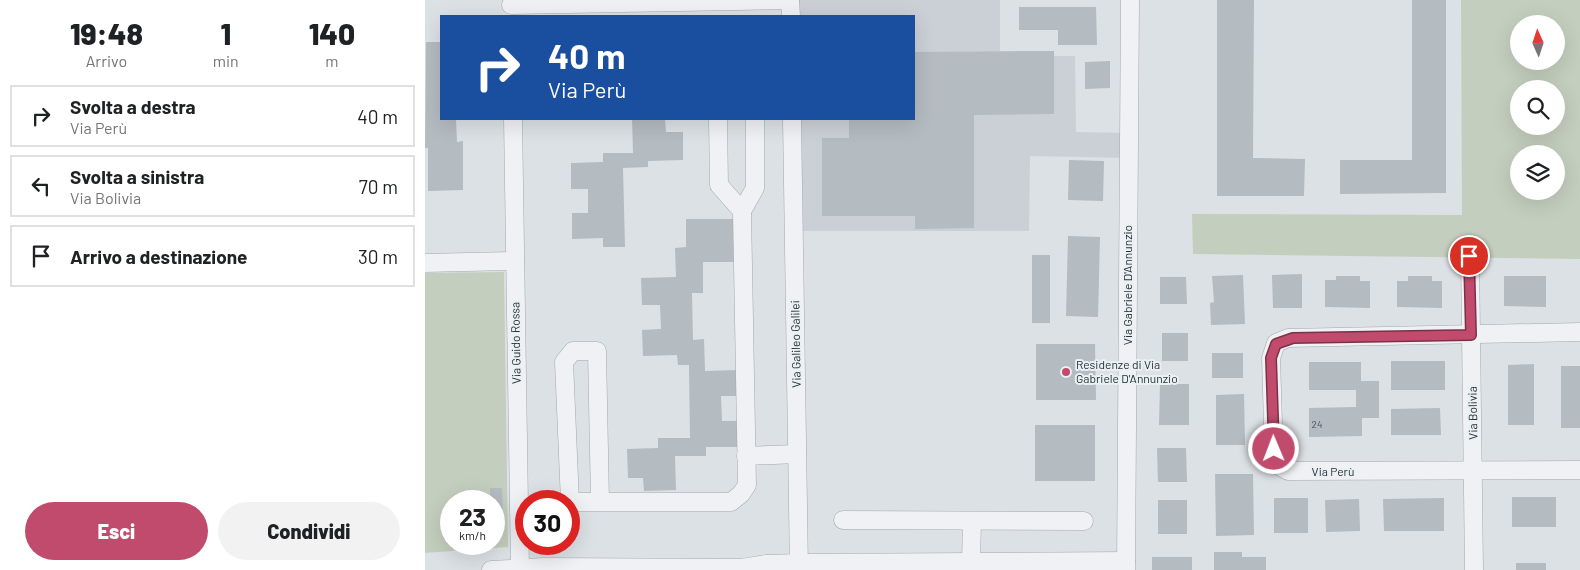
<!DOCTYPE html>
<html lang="it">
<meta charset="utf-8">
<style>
:root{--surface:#fff;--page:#f2f2f2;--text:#202124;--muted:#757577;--line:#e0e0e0;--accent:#c04b6d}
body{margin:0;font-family:Barlow,sans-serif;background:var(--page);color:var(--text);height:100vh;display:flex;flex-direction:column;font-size:19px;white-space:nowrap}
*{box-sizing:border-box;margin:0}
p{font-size:16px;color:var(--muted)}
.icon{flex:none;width:28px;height:28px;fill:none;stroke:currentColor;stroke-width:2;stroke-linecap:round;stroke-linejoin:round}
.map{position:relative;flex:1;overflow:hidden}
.details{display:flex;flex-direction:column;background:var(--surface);width:425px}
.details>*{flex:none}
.banner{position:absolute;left:15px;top:15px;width:475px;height:105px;border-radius:0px;box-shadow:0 5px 20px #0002;background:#1a4fa0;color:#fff;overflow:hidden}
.needle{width:32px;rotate:357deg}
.buttons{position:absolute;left:1085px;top:15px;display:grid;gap:10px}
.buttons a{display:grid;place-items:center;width:55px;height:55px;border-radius:50%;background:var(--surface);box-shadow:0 5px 20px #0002;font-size:25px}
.speed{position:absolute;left:15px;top:490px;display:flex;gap:10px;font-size:25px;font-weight:700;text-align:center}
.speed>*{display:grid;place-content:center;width:65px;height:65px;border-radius:50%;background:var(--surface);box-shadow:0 5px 20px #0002;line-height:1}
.speed small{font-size:12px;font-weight:400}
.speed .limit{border:8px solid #d22;background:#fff;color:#111}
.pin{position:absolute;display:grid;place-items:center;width:42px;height:42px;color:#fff;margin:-21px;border:2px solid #fff;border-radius:50%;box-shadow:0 1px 5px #0007}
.me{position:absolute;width:55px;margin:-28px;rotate:359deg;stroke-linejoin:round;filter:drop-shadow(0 0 4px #0008)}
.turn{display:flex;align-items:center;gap:18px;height:105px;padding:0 25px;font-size:22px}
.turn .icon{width:65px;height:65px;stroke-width:2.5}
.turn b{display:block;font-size:35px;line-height:42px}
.eta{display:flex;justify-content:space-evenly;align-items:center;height:85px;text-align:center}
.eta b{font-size:30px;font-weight:800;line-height:35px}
.action{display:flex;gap:10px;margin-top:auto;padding:10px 25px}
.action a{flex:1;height:58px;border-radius:30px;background:var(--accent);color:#fff;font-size:20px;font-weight:800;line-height:58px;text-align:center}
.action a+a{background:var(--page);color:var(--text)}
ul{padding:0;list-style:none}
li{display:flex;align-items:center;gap:15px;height:62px;margin:0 10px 8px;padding:0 15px;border:2px solid var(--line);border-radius:0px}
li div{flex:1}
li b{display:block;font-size:19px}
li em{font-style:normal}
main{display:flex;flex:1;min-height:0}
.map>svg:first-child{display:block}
.built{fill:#cbd0d6}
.green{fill:#c4cebe;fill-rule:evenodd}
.building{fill:#b4bbc1}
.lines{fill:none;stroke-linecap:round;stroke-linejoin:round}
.minor-casing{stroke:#a2a9ae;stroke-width:19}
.minor{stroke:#eff1f4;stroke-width:18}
.route-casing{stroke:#7d3147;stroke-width:12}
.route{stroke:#c04b6d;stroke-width:9}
.poi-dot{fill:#c04b6d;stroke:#ebf0f3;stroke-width:2}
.labels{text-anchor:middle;stroke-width:4;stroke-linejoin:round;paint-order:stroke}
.number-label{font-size:10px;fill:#4a545c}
.street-label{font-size:12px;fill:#27313a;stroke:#ebf0f3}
.poi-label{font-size:12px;fill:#27313a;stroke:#ebf0f3;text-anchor:start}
</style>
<main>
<section class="details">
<div class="eta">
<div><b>19:48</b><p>Arrivo</p></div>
<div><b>1</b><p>min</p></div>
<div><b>140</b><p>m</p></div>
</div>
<ul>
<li><svg class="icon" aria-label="right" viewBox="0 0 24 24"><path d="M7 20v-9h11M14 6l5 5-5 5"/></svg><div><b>Svolta a destra</b><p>Via Perù</p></div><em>40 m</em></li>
<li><svg class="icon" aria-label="left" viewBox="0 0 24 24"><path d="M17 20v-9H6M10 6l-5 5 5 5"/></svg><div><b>Svolta a sinistra</b><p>Via Bolivia</p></div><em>70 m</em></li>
<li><svg class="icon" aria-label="arrive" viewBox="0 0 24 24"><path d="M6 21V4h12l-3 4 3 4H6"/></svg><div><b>Arrivo a destinazione</b></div><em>30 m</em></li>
</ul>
<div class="action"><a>Esci</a><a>Condividi</a></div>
</section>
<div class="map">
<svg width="1155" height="570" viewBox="0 0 1155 570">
<rect width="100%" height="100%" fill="#dce1e5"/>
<polygon class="built" points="365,0 575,0 575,51 629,51 629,56 650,56 651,132 704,133 704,158 605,156 604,231 369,231 367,119 489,119 489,16 366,16"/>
<g class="green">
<path d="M1036,0h119v259l-387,-5 -1,-40 270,1zM1094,24h37v37h-37zM1094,89h37v37h-37zM1094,154h37v37h-37z"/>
<path d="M79,272l4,275 -83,6v-280zM26,501h43v43h-43z"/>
</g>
<g class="building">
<polygon points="792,0 829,0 828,158 880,159 879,196 792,196"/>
<polygon points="987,0 1021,0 1021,193 915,194 915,160 987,160"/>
<polygon points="594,7 671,7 672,45 633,45 633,30 594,30"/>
<polygon points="1,42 16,42 16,119 31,119 32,142 38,141 38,190 3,191 3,148 0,148"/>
<polygon points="629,51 629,114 549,115 549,228 490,229 490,216 397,216 397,138 424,138 424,119 489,119 489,52"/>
<polygon points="685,61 685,88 660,89 660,62"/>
<polygon points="207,119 240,119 241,132 258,132 258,160 223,161 223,167 198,168 200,247 178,247 178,238 147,239 147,213 163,213 163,189 146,189 146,163 178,162 178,153 208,153"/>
<polygon points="644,160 679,161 678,201 643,200"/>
<polygon points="261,219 310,219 310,262 278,262 278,293 267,293 268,340 279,339 280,371 313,370 314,396 296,396 297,421 314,421 315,447 281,447 281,456 250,456 251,490 219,491 218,478 203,478 202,449 233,448 233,438 265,438 264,365 253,365 252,355 218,356 217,330 236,329 235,305 217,305 216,278 251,277 250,248 261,247"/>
<polygon points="643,236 675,237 673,317 641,316"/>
<rect x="607" y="255" width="18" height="68"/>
<polygon points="877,274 877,308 848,308 847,275"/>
<polygon points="818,275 820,324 786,325 785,303 789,302 787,276"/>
<polygon points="911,276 935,276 935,281 945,281 945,308 900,307 900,280 911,280"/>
<polygon points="983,276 1007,276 1007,281 1017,281 1017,308 972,307 972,281 983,281"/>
<polygon points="1079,276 1121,276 1121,307 1079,306"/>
<polygon points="735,277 761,277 762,304 735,304"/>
<rect x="737" y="333" width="26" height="28"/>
<polygon points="611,344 670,344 671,400 611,400"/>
<rect x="787" y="353" width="31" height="25"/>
<rect x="966" y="361" width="54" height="29"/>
<polygon points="884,362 936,362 936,381 954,381 954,418 937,418 937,436 884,437 884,408 931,407 931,390 884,390"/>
<polygon points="1109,364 1109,425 1083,425 1083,365"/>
<rect x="1136" y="366" width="19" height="62"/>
<polygon points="735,384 764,384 764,425 734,425"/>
<polygon points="819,394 820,445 791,445 791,395"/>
<polygon points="1015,408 1016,435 966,435 966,409"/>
<rect x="610" y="425" width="60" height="56"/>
<polygon points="732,448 761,448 762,482 733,482"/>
<polygon points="790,474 828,474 829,535 791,536"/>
<polygon points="65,488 77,488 78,514 69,514 69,501 65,501"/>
<rect x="1087" y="497" width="44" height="30"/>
<rect x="849" y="498" width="34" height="35"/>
<polygon points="1019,498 1019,531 959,531 958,499"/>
<polygon points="934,499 935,531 901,532 900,500"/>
<rect x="733" y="500" width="29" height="34"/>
<polygon points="789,552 817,552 817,557 841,557 841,570 789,570"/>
<rect x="727" y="557" width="40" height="13"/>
<rect x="1091" y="563" width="30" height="7"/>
</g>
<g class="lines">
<g class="minor-casing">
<g id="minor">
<polyline points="365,0 366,16"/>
<polyline points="86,5 365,0"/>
<polyline points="88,119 95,570"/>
<polyline points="293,119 294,185 317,211 330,188 330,119"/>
<polyline points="367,119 374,570"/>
<polyline points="1045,256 1049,570"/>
<polyline points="0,263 90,261"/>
<polyline points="1155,332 863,338 851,343 846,358 849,456 854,466 863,471 1155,470"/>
<polyline points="321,456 372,454"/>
<polyline points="175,502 172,351 148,351 139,362 145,502 306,502 316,494 322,485 317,211"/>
<polyline points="418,520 659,521"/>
<polyline points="546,562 547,521"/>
<polyline points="66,570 119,567 317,568 341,564 374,563 701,561"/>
<polyline points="701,570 705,0"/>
</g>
</g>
<use href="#minor" class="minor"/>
</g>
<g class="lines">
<g class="route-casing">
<polyline id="route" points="849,449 846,358 851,344 868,338 1046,335 1044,256"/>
</g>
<use href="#route" class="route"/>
</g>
<circle class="poi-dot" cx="641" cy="372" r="5"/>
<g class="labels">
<g class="number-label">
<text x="892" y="428">24</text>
</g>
<g class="street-label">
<text transform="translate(703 285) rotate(-90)" y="4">Via Gabriele D'Annunzio</text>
<text transform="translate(91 343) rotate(-91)" y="4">Via Guido Rossa</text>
<text transform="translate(371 344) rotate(-91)" y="4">Via Galileo Galilei</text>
<text transform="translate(1048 413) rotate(-91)" y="4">Via Bolivia</text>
<text x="908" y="476">Via Perù</text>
</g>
<g class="poi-label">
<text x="651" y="369">Residenze di Via<tspan x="651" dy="14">Gabriele D'Annunzio</tspan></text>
</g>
</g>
</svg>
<div class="buttons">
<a><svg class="needle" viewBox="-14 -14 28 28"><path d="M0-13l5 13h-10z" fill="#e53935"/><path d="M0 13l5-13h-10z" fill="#757577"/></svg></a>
<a><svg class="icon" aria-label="search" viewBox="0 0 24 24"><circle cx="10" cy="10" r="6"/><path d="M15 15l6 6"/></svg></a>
<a><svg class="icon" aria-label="layers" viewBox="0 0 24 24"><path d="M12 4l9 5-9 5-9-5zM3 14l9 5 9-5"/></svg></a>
</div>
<div class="speed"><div>23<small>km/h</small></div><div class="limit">30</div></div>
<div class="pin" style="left:1044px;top:256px;background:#d93025"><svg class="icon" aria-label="arrive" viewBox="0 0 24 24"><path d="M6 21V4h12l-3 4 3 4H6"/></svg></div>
<svg class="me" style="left:849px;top:449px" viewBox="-20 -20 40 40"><circle r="17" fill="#c04b6d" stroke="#fff" stroke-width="3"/><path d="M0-11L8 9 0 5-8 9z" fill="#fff"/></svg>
<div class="banner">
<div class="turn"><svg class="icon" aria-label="right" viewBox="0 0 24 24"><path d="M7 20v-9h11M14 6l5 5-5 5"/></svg><div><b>40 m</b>Via Perù</div></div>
</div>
</div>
</main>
